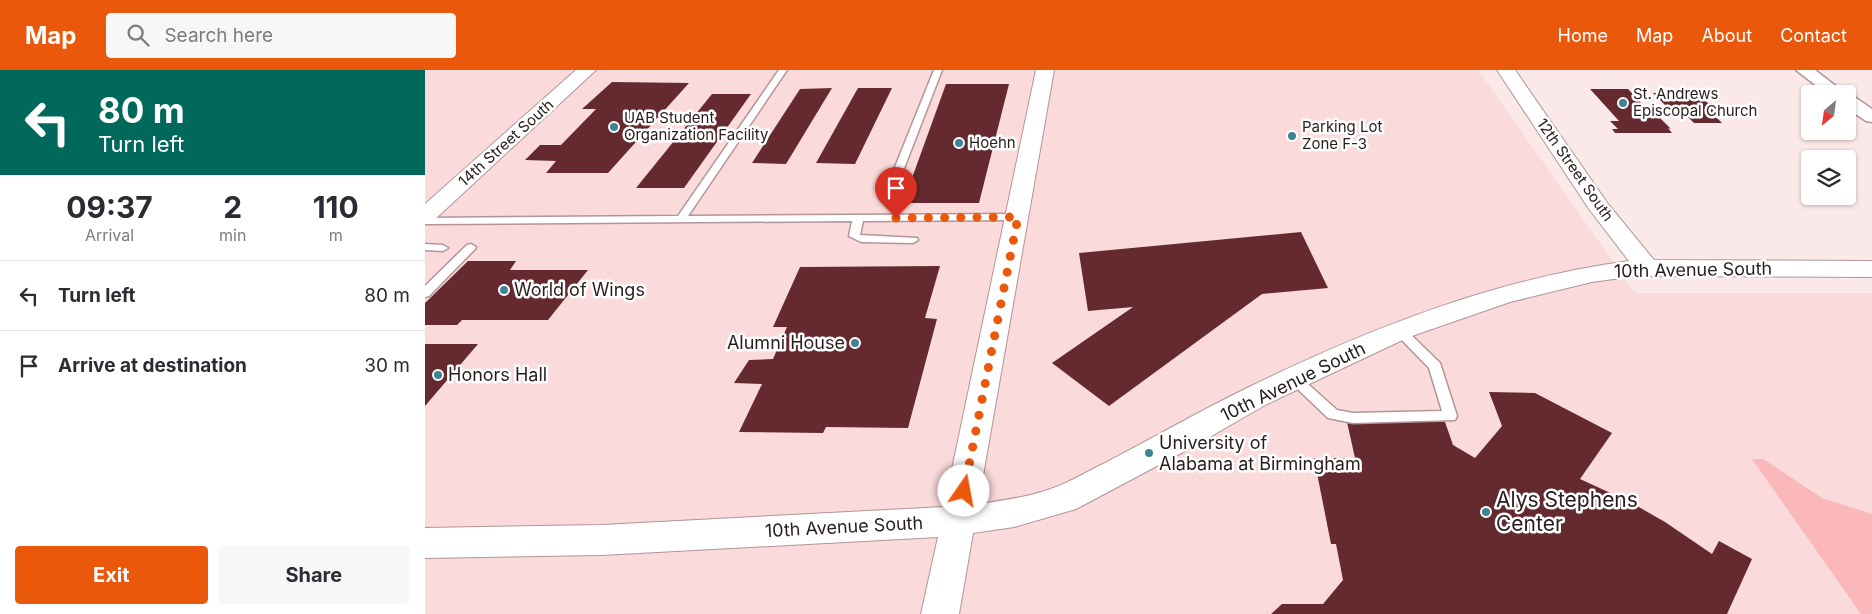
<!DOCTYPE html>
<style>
:root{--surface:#fff;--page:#f7f7f7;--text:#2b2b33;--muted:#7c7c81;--line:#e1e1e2;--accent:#ea580c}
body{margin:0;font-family:Inter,sans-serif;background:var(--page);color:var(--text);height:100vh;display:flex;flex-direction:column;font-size:19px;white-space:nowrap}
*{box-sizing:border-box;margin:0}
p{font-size:16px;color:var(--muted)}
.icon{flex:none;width:28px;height:28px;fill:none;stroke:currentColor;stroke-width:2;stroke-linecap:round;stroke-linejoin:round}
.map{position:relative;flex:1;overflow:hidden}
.panel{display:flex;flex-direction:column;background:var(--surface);width:425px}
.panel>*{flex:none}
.banner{background:#00695c;color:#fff;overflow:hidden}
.needle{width:32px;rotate:209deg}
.fabs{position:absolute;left:1376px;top:15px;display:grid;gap:10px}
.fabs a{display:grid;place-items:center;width:55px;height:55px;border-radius:5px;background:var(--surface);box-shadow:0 1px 4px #0004;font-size:25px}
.pin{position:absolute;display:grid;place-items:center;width:42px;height:42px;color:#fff;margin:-51px -21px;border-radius:50% 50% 50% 0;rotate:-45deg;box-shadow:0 0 5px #0007}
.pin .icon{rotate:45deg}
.me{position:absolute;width:55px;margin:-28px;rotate:12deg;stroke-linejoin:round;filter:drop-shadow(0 0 4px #0008)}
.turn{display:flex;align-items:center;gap:18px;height:105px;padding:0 15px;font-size:22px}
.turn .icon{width:65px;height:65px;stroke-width:2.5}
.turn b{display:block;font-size:35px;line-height:42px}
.eta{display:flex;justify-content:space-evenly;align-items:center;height:85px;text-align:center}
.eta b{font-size:30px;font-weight:700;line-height:35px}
.action{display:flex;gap:10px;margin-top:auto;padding:10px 15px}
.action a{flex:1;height:58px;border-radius:5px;background:var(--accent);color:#fff;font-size:20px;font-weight:700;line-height:58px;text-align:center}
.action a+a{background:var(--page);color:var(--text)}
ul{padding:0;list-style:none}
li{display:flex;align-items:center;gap:15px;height:70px;padding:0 15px;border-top:1px solid var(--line)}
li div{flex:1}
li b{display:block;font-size:19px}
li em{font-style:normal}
header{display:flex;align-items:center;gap:30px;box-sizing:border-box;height:70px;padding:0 25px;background:var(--accent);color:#fff}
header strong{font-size:24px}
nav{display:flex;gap:28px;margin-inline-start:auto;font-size:18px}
.search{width:350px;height:45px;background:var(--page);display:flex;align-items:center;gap:12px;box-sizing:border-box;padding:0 18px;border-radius:5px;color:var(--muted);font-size:19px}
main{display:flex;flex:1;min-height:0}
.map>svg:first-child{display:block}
.built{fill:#fadada}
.green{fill:#fbb8ba}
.building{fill:#642a2f}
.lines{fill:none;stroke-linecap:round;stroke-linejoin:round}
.lane-casing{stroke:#b29596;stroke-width:3}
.street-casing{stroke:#b29596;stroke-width:3}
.secondary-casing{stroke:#b29596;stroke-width:2}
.lane{fill:#fff;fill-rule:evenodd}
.street{fill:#fff;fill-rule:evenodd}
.secondary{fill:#fff;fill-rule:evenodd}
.route{stroke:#ea580c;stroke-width:9;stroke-dasharray:0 16.2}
.poi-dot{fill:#3f8492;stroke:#fff;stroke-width:2}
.labels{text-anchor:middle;stroke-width:5;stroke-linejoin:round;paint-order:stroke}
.far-poi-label{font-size:15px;fill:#281d1d;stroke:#fff;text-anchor:start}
.far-street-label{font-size:15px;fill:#281d1d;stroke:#fff}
.street-label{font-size:18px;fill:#281d1d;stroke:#fff}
.poi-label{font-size:18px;fill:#281d1d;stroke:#fff;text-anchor:start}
.near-poi-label{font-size:21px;fill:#281d1d;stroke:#fff;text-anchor:start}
</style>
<header>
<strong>Map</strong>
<div class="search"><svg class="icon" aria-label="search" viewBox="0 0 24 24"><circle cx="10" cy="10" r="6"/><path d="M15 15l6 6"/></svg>Search here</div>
<nav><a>Home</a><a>Map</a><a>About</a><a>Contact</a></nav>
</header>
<main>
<section class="panel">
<div class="banner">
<div class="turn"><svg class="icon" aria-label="left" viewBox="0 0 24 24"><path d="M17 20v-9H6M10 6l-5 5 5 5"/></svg><div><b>80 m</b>Turn left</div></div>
</div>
<div class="eta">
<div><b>09:37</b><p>Arrival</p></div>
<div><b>2</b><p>min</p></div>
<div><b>110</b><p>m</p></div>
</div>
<ul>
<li><svg class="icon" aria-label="left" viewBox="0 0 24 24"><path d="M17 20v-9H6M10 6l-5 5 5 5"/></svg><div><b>Turn left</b></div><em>80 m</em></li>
<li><svg class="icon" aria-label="arrive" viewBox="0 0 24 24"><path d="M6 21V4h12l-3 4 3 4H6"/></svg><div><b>Arrive at destination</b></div><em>30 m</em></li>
</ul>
<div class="action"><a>Exit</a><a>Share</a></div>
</section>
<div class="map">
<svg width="1447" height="544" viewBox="0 0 1447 544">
<rect width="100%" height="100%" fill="#fbe8e8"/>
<polygon class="built" points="0,0 1053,0 1210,223 1447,223 1447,544 0,544"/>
<polygon class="green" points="1327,389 1338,389 1397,428 1447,444 1447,544 1436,544"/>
<g class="building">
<polygon points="187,12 264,13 183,103 121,103 131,91 100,90 115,75 136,75 171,39 157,39"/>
<polygon points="521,14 584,14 554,133 478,133"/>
<polygon points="407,18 361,94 327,93 375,19"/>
<polygon points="433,18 467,18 430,94 391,93"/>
<polygon points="1165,19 1203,19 1231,48 1235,48 1246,59 1243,58 1247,63 1190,63 1187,59 1193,59 1185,51 1194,51"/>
<polygon points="1270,22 1297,45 1289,45 1297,53 1269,53 1261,45 1256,45 1248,37 1242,37 1228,23"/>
<polygon points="287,24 326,24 259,118 211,118"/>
<polygon points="876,162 903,218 837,224 684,336 627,293 708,237 663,241 654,183"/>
<polygon points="43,191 91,191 85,200 163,200 123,250 37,250 32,255 0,255 0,233"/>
<polygon points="515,196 500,248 512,249 483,358 401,357 398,363 314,362 337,314 309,313 324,290 348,289 362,257 348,257 375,197"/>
<polygon points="0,274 53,274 0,336"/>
<polygon points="1064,322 1110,323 1187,363 1155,409 1205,432 1240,452 1287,484 1294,471 1327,489 1302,544 846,544 857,534 898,534 918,510 911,474 906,474 889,388 930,388 922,352 1020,352 1028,375 1050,388 1077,356"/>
</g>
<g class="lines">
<g class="lane-casing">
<g id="lane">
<polygon points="354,0 362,0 263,146 593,144 598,147 593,150 438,151 435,165 492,168 493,170 488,173 436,172 424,166 427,151 0,154 0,148 253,146"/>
<polygon points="509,0 517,0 468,127 463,130 459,129 458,127"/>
<polygon points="0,174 18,175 23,178 18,181 0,180"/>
<polygon points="46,174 51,177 50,179 4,226 0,227 0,216 42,175"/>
<polygon points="974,256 978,257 1015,293 1032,346 1030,350 928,353 903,348 862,309 864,306 874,306 912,340 928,343 1017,341 1004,298 970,263 968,260"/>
</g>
</g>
<g class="street-casing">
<g id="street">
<polygon points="1371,0 1390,0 1421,24 1402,24"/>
<polygon points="1422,25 1428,26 1447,39 1447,52 1441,51 1422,38"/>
</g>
</g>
<g class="secondary-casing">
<g id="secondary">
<polygon points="151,0 171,0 8,151 0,153 0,134"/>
<path d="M611,0h18l-76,434c26,-4 53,-7 78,-17 16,-6 32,-16 47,-23 48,-25 95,-52 144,-76 121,-59 248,-109 382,-127l-40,-52 -92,-139h18l93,134 46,56 218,1v16l-237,-1 -43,6 -82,20 -101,35 -142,67 -80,46 -111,59 -62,18 -41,6 -14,81h-38l17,-77 -336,18 -177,3v-30l177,-3 342,-18z"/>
</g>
</g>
<use href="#lane" class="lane"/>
<use href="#street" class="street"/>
<use href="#secondary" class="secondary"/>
</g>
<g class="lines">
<polyline class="route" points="471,148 593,147 539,421"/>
</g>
<g class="poi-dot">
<circle cx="1198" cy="33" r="5"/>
<circle cx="189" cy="57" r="5"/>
<circle cx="867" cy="66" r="5"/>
<circle cx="534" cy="73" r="5"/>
<circle cx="79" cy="220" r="5"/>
<circle cx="430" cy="273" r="5"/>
<circle cx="13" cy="305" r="5"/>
<circle cx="724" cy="383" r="5"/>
<circle cx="1061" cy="442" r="5"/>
</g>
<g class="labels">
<g class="far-poi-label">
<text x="1208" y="29">St. Andrews<tspan x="1208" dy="17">Episcopal Church</tspan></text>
<text x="199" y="53">UAB Student<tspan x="199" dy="17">Organization Facility</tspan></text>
<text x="877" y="62">Parking Lot<tspan x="877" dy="17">Zone F-3</tspan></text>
<text x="544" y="78">Hoehn</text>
</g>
<g class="far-street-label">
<text transform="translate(81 73) rotate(-42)" y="5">14th Street South</text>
<text transform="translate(1150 100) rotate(55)" y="5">12th Street South</text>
</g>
<g class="street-label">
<text transform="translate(1268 200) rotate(-1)" y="6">10th Avenue South</text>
<text transform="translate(868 312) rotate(-26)" y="6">10th Avenue South</text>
<text transform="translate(419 457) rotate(-3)" y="6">10th Avenue South</text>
</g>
<g class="poi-label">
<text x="89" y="226">World of Wings</text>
<text x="420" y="279" text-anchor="end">Alumni House</text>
<text x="23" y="311">Honors Hall</text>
<text x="734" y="379">University of<tspan x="734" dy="21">Alabama at Birmingham</tspan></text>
</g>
<g class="near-poi-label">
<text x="1071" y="437">Alys Stephens<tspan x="1071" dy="24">Center</tspan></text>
</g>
</g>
</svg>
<div class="fabs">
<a><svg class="needle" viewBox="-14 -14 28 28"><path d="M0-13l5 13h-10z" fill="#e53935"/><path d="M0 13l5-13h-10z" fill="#7c7c81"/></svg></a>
<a><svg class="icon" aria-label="layers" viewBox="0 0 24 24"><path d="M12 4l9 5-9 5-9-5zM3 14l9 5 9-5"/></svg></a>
</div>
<div class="pin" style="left:471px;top:148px;background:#d93025"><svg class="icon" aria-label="arrive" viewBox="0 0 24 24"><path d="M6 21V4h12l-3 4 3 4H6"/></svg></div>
<svg class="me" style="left:539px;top:421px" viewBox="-20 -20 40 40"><circle r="19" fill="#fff"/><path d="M0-13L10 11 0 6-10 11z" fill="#ea580c"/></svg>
</div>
</main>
